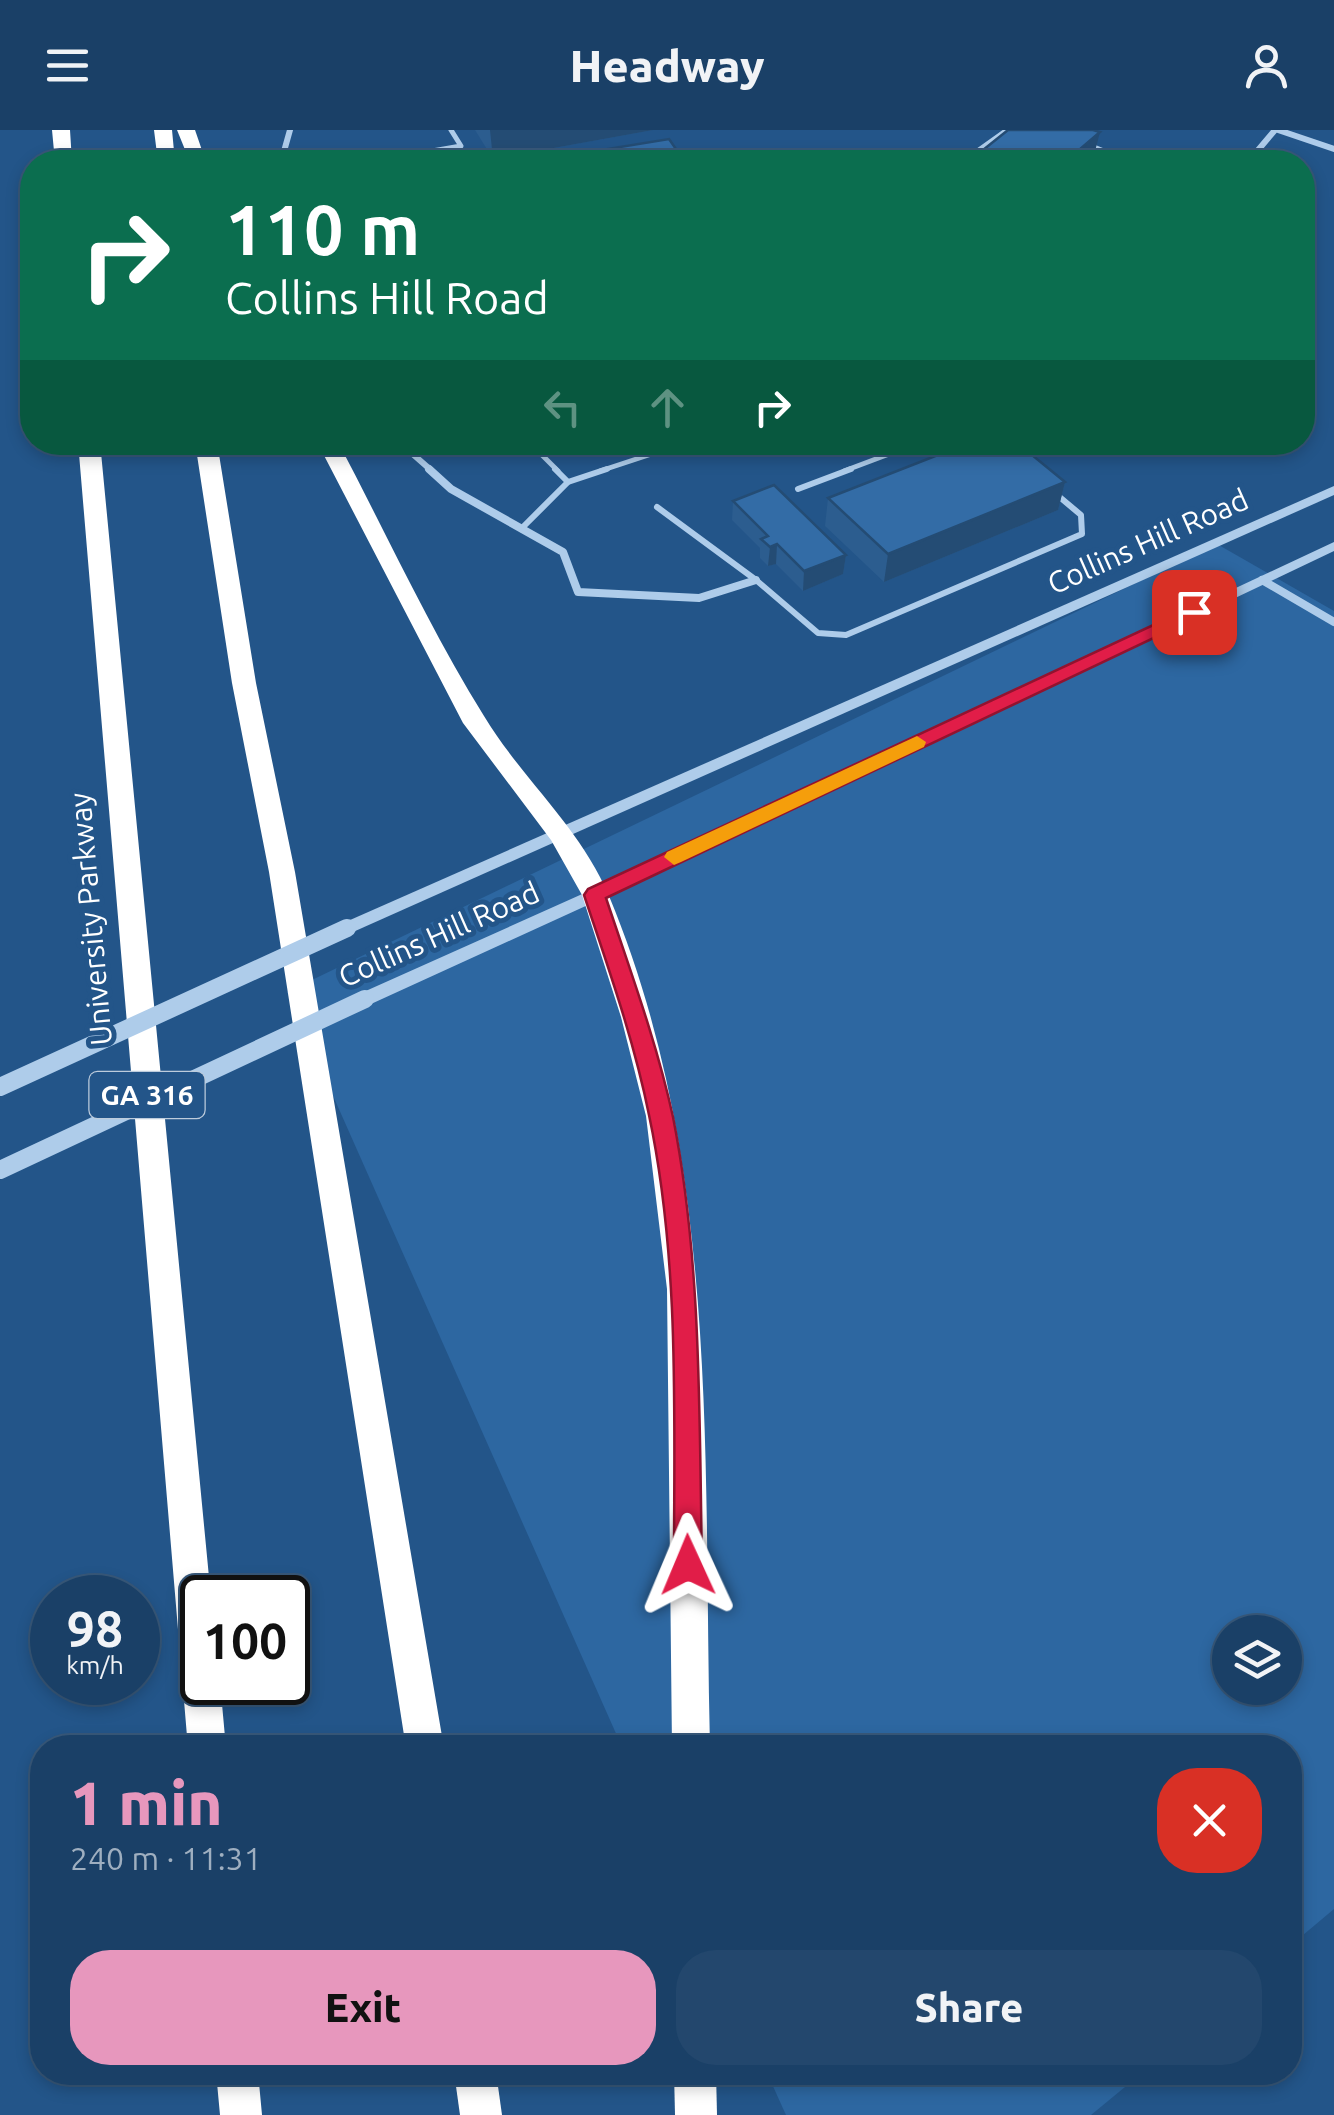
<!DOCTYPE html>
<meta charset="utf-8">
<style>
:root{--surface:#1a4067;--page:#23476d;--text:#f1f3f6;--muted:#9fafc0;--line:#38597b;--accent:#e797bd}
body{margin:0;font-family:Ubuntu,sans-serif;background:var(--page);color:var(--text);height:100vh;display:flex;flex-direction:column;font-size:38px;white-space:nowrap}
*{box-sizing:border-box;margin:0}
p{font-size:32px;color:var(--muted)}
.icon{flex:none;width:55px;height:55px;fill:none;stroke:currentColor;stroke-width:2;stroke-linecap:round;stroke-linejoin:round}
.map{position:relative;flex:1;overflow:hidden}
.details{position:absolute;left:30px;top:1605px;width:1272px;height:350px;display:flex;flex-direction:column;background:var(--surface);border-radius:40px;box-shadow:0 5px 15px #0003,0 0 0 2px var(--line)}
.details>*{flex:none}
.hud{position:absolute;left:20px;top:20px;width:1295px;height:305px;border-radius:40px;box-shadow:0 5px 15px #0003,0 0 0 2px var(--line);background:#0b6e4f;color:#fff;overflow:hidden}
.buttons{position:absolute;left:1212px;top:1485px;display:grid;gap:20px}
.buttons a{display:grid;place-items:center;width:90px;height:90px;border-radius:50%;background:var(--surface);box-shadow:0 5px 15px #0003,0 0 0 2px var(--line);font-size:50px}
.speed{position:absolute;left:30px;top:1445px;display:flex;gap:20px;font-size:50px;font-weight:700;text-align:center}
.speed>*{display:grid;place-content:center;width:130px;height:130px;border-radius:50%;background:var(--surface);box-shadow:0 5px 15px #0003,0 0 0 2px var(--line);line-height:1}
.speed small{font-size:25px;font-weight:400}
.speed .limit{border:5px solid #111;border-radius:15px;background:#fff;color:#111}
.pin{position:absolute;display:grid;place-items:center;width:85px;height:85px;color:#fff;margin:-42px;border-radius:20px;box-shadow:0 5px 15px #0006}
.me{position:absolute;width:110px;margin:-55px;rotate:359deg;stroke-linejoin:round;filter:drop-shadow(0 0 8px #0008)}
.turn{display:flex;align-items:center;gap:35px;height:210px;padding:0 40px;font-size:45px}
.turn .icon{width:130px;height:130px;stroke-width:2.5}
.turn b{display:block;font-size:70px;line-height:85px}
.lanes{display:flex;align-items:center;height:95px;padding:0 40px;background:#0003;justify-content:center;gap:50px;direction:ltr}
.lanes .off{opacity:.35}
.round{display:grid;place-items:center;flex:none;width:105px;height:105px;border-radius:40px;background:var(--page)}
.overview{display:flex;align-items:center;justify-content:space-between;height:170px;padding:0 40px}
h1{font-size:60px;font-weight:800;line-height:75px;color:var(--accent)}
.cta{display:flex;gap:20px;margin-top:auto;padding:20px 40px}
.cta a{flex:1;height:115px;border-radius:40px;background:var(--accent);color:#111;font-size:40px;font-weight:800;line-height:115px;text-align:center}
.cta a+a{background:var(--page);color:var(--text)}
header{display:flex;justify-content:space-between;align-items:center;height:130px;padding:0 40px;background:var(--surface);font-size:45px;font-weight:800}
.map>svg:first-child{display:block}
.green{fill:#2d67a1;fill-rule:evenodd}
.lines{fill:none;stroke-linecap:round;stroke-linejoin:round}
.service-far1{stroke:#aeccea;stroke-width:5}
.service{stroke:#aeccea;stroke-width:6}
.minor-far1{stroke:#aeccea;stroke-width:6}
.minor{stroke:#aeccea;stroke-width:8}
.tertiary{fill:#aeccea;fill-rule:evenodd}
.motorway{fill:#fff;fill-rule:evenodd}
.tertiary-bridge{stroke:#aeccea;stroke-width:18}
.wall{fill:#2c5d8f}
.shaded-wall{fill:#244c74}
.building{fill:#336ca6;stroke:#244c74;stroke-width:2.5}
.route{fill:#e11d48;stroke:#92132f;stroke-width:2.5}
.slow{fill:#f59e0b}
.labels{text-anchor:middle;stroke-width:10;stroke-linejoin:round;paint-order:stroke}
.shield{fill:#235589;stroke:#bdccdc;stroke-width:2.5}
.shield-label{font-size:28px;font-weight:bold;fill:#fff}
.street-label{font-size:30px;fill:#fff;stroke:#235589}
</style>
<header><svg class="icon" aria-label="menu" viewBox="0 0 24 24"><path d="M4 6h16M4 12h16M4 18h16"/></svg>Headway<svg class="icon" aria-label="person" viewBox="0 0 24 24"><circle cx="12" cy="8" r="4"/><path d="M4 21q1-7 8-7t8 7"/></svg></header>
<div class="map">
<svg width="1334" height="1985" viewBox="0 0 1334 1985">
<rect width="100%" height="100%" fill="#235589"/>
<g class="green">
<path d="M1217,414l117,67v1298l-44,37v-198l-668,-1 -335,-755zM1230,1502h55v56h-55z"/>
<polygon points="767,1943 1142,1943 1091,1985 786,1985"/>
</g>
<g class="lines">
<g class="service-far1">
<polyline points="1089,15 1131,32"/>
<polyline points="369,32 461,16 451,0"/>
<polyline points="962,32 1007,0"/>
<polyline points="529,312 558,341"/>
<polyline points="600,341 688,312"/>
<polyline points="844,341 921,312"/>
</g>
<g class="service">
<polyline points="555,339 568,352"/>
<polyline points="798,359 851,339"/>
<polyline points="657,377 756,450 818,503 846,505 1082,404 1081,385 1056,364"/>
<polyline points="521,399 568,352 607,339"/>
</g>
<g class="minor-far1">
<polyline points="1278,0 1334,19"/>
<polyline points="281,32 290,0"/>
<polyline points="1248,32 1275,0"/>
<polyline points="399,312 432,341"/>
</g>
<g class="minor">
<polyline points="429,339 451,359 563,422 578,462 699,468 756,450"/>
<polyline points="1262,450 1334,492"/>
</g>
<g class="tertiary">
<polygon points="1334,356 1334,365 353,802 347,804 339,798 341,794"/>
<polygon points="1334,412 1334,421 601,769 371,874 365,876 357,869 359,864 589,761"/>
</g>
<g class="motorway">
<polygon points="52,0 70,0 72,32 55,32"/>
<polygon points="154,0 172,0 175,32 158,32"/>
<polygon points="177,0 195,0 206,32 190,32"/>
<polygon points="78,312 100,312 211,1468 202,1468 202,1552 220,1552 226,1618 188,1618"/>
<polygon points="195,312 217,312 256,553 295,742 444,1618 406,1618 269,742 232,553"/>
<path d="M317,312h21c48,91 92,187 146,274 38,63 96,111 125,180 112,269 94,567 101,852h-38l-5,-459 -21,-173 -25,-99 -39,-122 -31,-55 -88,-117z"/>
<polygon points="216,1942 258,1942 262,1985 220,1985"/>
<polygon points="454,1942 496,1942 502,1985 460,1985"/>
<polygon points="674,1942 716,1942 717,1985 675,1985"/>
</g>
<g class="tertiary-bridge">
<polyline points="0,957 347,798"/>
<polyline points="0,1040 365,869"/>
</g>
</g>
<g class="wall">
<polygon points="475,0 653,0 493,29"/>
<polygon points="1065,352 1058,380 884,452 825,396 828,368"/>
<polygon points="733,371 846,425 843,444 803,461 776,434 768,436 760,428 760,418 732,390"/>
</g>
<g class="shaded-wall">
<polygon points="490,0 653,0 493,29"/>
<polygon points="1100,2 1093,29 1090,32 1065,32"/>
<polygon points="1065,352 1058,380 884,452 888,424"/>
<polygon points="777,414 776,434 768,436 770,417"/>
<polygon points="846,425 843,444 803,461 804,441"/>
</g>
<g class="building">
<polygon points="1008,0 1093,0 1100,2 1065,32 968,32"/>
<polygon points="669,9 685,32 528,32"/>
<polygon points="971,312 1016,312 1065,352 888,424 828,368"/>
<polygon points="774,355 846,425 804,441 777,414 770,417 761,409 768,406 733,371"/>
</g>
<path class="route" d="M1194,476l9,6 -3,4 -594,282c24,72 51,145 67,219 29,147 26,299 29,448l-4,9 -10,4 -10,-4 -4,-9c0,-149 6,-304 -25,-450 -15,-75 -41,-148 -65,-220l4,-6z"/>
<polygon class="slow" points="917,606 926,612 924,617 681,732 674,735 664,727 667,722"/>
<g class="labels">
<rect class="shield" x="89.5" y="942" width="115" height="46" rx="8"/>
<g class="shield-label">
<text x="147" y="975">GA 316</text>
</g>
<g class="street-label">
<text transform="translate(1148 412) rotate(-24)" y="10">Collins Hill Road</text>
<text transform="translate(91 789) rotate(-95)" y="10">University Parkway</text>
<text transform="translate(439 805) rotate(-24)" y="10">Collins Hill Road</text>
</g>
</g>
</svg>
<div class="buttons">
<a><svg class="icon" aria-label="layers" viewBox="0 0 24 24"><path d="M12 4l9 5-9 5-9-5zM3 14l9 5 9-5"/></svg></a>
</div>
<div class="speed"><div>98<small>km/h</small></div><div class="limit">100</div></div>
<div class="pin" style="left:1194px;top:482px;background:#d93025"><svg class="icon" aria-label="arrive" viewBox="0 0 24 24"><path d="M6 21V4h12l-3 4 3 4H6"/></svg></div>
<svg class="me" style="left:688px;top:1435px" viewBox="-20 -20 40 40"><path d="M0-17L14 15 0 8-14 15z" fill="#e11d48" stroke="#fff" stroke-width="4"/></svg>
<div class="hud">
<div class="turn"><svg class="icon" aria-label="right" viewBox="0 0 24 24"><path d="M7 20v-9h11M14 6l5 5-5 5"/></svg><div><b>110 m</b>Collins Hill Road</div></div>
<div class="lanes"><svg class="icon off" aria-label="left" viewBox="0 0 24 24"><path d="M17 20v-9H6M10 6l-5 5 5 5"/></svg><svg class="icon off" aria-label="ahead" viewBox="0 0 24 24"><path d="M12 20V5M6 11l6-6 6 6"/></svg><svg class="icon" aria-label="right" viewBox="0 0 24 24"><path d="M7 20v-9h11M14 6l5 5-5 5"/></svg></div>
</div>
<section class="details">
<div class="overview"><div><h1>1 min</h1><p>240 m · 11:31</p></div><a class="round" style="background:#d93025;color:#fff"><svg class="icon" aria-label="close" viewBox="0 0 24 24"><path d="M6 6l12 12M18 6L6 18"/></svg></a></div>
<div class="cta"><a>Exit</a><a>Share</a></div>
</section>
</div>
